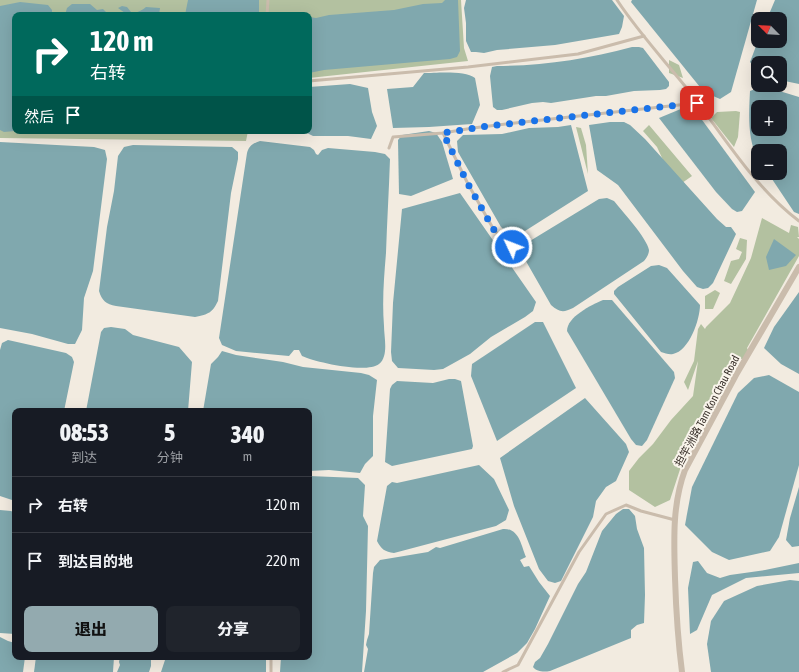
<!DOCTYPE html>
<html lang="zh">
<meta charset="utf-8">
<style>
:root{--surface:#171b24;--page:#20242c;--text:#f1f3f6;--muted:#9ea1a6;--line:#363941;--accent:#93aaaf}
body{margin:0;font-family:"Asap Condensed","Noto Sans SC",sans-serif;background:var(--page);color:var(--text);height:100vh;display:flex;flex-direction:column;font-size:15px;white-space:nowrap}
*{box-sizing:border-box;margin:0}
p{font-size:13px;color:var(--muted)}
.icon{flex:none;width:22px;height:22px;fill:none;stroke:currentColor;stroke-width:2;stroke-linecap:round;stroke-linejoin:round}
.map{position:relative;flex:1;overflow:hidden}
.panel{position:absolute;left:12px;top:408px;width:300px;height:252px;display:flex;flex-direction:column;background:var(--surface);border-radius:8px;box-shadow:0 4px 16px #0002}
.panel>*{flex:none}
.top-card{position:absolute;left:12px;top:12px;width:300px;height:122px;border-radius:8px;box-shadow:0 4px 16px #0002;background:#00695c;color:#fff;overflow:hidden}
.needle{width:26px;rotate:294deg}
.controls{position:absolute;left:751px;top:12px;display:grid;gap:8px}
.controls a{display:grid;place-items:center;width:36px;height:36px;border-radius:8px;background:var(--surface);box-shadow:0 4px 16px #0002;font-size:20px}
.pin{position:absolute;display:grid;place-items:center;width:34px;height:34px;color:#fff;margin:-17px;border-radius:8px;box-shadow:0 2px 6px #0006}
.me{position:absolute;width:44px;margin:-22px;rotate:313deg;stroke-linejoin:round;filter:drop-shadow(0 0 3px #0008)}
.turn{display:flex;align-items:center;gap:14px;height:84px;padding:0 12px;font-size:18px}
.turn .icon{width:52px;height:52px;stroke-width:2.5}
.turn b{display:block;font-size:28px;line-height:34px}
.then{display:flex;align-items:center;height:38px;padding:0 12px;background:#0003;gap:8px;font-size:15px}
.eta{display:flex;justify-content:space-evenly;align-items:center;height:68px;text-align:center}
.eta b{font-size:24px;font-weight:800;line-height:28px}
.button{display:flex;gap:8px;margin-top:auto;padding:8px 12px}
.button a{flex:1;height:46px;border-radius:8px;background:var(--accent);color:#111;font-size:16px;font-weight:800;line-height:46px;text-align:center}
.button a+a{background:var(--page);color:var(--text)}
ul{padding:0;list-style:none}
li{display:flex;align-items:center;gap:12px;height:56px;padding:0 12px;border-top:1px solid var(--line)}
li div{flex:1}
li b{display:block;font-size:15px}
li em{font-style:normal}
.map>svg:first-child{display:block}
.green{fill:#b3c1a0}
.water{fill:#80a8ae;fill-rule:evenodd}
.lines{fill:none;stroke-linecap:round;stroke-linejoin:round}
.service{stroke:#cabcac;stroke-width:3}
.minor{stroke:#cabcac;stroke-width:6}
.route{stroke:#1a73e8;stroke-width:7;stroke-dasharray:0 12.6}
.labels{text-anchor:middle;stroke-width:4;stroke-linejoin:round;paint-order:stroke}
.street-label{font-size:11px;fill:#38302a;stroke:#faf5ec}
</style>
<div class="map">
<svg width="799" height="672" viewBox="0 0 799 672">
<rect width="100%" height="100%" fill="#f2ebe0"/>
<g class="green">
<polygon points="0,0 461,0 464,48 468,61 309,78 309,15 15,15 15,131 248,131 246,141 0,138"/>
<polygon points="669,60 679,65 683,78 669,73"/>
<polygon points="696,91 709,103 701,113 693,105"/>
<polygon points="736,111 740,112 738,137 734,147 711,118 717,112"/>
<polygon points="649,125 692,176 682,183 663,160 657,147 643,131"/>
<polygon points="576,127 581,128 586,145 588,174"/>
<polygon points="762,218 789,233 791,225 798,227 799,237 797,237 799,239 799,256 747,348 748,350 743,359 740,359 726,383 710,405 686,451 670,500 655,507 629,490 629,471 639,458 653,444 671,420 693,396 698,361 688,390 684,382 694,361 698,329 701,324 705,329 706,327 730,303 751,258"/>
<polygon points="740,238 747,240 746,259 731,284 724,281 731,261 739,259 742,252 736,249"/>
<polygon points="715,290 720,293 713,309 705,309 705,296"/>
</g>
<g class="water">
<polygon points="188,0 259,0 259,15 185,15"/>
<polygon points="445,0 458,0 460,51 457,57 450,59 324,70 309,73 309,17 316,18 329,15 394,10 423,4 442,3"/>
<polygon points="466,0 612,0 624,16 622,27 619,34 555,45 497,50 484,53 476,52 471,52 466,41 466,23 464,8"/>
<polygon points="632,0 757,0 731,92 720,99 704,92 631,2"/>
<polygon points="775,0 799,0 799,84 780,80 780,63 758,63 758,71 750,62 758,41 780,41 780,19 767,19"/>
<polygon points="20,2 48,5 52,10 52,15 15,15 15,131 4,132 0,130 0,6"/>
<polygon points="72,4 90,4 97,10 103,9 106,12 112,15 65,15 67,8"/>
<path d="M122,6l5,1 4,5c7,1 10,-1 15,-5l14,1 -1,7h-36l2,-2 -7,-5z"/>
<path d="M632,47h7l4,1 26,34v4l-3,3 -6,1 -26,1 -28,5h-10l-45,7 -8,-1 -11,1 -30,7h-5l-4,-3 -3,-31 2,-9 5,-1c46,0 90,-7 135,-19z"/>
<path d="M424,73c12,0 41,-3 51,5l5,27 -8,19 -43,3 -36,1 -6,-39 26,-2z"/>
<polygon points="350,84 368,88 372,112 377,126 371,139 348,136 313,136 303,131 295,131 309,131 309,87"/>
<path d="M763,86l36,11v117l-5,-2 -26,-39h12v-22h-22v7c-11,-17 -9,-47 -8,-67zM758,107h22v22h-22z"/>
<polygon points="688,106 694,109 755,192 742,211 737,212 732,209 716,192 659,118"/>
<polygon points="610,122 624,122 630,125 645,139 717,219 726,227 731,227 736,234 713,283 708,288 703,289 697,287 683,271 618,185 597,170 589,125"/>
<polygon points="571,125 588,191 525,231 518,233 514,230 508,233 501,227 458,152 457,141 463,135 502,134 529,128 558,127"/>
<polygon points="429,131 436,133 442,142 453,179 411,196 399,194 398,140 402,135"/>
<path d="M260,141l50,6 4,3 2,4 2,1 4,-5 6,-2 47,4 10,2 5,5c-1,31 -3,62 -4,94 -2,24 -4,48 -2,73 0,11 5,30 -5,38 -13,10 -64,-2 -77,-8l-3,-6h-5l-5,6 -53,-5 -14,-6 -3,-7 28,-185c2,-7 5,-9 13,-12z"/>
<polygon points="0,142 94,147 105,150 107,159 93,271 84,298 82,330 75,344 68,344 32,334 0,328"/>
<path d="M133,145l99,2 6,5v7l-7,34 -13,108c-6,12 -9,13 -23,16l-79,-11c-10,-2 -14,-5 -17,-15l8,-64 7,-36 4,-35 6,-9z"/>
<polygon points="460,193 536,302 533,311 525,317 491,337 470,354 443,369 434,370 398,368 392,361 391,352 393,303 402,209"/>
<path d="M607,198l7,3c8,10 33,37 35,49 0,4 -2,7 -5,11l-71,47c-10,5 -14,4 -22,-3l-28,-49 -1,-6 3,-6 74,-45z"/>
<polygon points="774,239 796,255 786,266 769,270 766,257"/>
<path d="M659,265l8,3 33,37c0,15 -11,46 -27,49 -4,1 -8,-1 -12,-2l-47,-58v-3l4,-4 33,-21z"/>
<polygon points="799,292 799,374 781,364 764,348 774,327"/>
<path d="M603,300h9l62,72 1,6 -28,62 -5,6 -6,-1 -5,-6 -64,-108c0,-14 24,-26 36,-31z"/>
<polygon points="535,322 543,322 576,388 497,441 471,376 472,364"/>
<polygon points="111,327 125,329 133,335 179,347 192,362 188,411 86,411 101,332 104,328"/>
<polygon points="8,340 66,353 72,357 74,362 64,411 15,411 15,501 0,496 0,350 2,343"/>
<polygon points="222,351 236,355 283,362 303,367 361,373 369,375 377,380 373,416 373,456 365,464 360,473 329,470 309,471 309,411 203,411 211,364 218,357"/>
<polygon points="769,375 799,392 799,465 779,537 770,551 729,560 712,552 685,525 692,487 738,393 754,378"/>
<polygon points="449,379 455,379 461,381 473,446 472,449 392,466 385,462 390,389 392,385 397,381 433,383"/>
<polygon points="585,398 626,444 629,452 616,481 606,487 596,501 593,517 561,581 555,583 548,581 539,569 514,506 500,458"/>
<path d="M479,465l15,14 15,31 -3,10 -10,6 -102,27c-9,-1 -13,-4 -17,-12l10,-55 5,-4 5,1z"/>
<polygon points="309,476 358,478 365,485 363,516 368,526 366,611 362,672 280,672 281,657 309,657"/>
<polygon points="799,487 799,546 792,547 786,540 790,518"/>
<path d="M623,509h6l6,7 2,13 7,19 1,47 -1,28 -7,2 -6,5v8l-81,33c-6,1 -13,1 -17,-4l2,-5 5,-4 8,-14 30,-60 8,-12 16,-41 14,-17z"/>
<polygon points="0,510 11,511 15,513 15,634 0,633"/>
<path d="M503,529c16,-1 18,16 23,28l-6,3 4,7 5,-1 10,16 11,14 -15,33 -8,14 -10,10 -34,19h-119l4,-23 -2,-4 1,-5 2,-6 4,-61 1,-6 6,-7 48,-8 8,-5 4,1z"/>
<polygon points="698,561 707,573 720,578 730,575 765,570 799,563 799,573 746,578 712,595 697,630 690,634 688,588 693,562"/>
<polygon points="790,580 799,581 799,672 711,672 707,644 711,621 724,601 757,586"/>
<polygon points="0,637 8,641 15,643 15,657 25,657 23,672 0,672"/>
<polygon points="36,657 114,657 113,672 34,672"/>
<polygon points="120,657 151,657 151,666 149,672 117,672 120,665 119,662"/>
<polygon points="166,657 266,657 266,672 161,672"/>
</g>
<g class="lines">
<g class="service">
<path d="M617,0c21,32 48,61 72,91 35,45 64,95 110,130"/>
<polyline points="267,15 268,0"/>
<polyline points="309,81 468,67 578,54 644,36"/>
<polyline points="443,133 468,184 494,230 512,247"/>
<polyline points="389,148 393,137 443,133 473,128 515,123 697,103"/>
<polyline points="271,672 271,657"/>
<polyline points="503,672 518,665 579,552 606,514 626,505 641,511 675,520"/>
</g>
<path class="minor" d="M682,672c-4,-31 -6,-63 -7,-94 -1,-37 -3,-73 10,-108l51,-95 63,-108"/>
</g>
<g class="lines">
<polyline class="route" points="512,247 494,230 468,184 443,133 488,126 697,103"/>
</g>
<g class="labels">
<g class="street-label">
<text transform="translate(707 411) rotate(-62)" y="4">担竿洲路 Tam Kon Chau Road</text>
</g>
</g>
</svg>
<div class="controls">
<a><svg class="needle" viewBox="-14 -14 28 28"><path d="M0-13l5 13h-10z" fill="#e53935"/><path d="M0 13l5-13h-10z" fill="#9ea1a6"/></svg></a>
<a><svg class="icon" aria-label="search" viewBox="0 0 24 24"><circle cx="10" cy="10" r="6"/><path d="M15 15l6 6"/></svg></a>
<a>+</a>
<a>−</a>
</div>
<div class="pin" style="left:697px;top:103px;background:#d93025"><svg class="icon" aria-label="arrive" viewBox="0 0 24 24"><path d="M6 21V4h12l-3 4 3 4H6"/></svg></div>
<svg class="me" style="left:512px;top:247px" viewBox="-20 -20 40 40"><circle r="17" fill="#1a73e8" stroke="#fff" stroke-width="3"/><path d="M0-11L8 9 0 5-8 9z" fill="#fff"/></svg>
<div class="top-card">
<div class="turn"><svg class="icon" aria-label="right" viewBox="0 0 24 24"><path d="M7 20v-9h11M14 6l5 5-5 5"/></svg><div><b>120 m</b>右转</div></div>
<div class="then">然后<svg class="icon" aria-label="arrive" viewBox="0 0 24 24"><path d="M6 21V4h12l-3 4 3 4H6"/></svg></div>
</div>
<section class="panel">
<div class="eta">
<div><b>08:53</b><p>到达</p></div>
<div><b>5</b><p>分钟</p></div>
<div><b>340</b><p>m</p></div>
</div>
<ul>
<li><svg class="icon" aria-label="right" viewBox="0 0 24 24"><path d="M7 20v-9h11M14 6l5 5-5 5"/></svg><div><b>右转</b></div><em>120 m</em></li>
<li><svg class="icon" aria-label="arrive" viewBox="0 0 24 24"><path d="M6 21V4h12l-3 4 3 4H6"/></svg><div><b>到达目的地</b></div><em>220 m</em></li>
</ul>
<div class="button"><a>退出</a><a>分享</a></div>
</section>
</div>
